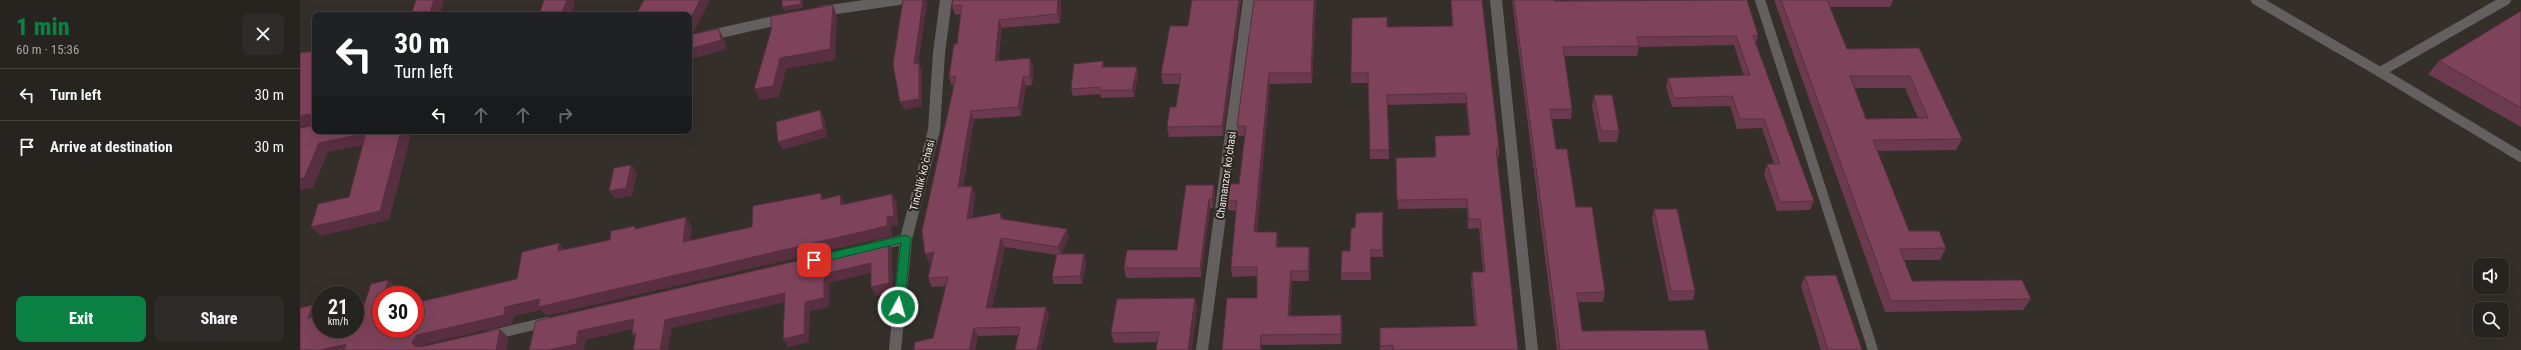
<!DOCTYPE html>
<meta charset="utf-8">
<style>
:root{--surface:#27231f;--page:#2f2b28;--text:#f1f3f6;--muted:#a4a4a4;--line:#43403d;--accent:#0b8043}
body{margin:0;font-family:"Roboto Condensed",sans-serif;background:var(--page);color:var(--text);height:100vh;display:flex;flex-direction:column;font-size:15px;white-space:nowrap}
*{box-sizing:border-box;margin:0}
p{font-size:13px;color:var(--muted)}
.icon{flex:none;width:22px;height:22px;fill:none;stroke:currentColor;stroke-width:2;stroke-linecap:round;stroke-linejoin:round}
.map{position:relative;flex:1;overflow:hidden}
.drawer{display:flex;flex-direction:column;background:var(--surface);width:300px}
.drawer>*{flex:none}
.guide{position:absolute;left:12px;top:12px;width:380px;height:122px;border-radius:8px;box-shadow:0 4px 16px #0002,0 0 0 1px var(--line);background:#202124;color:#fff;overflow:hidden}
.tools{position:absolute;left:2173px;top:258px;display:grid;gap:8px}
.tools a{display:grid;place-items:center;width:36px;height:36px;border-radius:8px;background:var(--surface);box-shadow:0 4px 16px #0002,0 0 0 1px var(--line);font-size:20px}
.speed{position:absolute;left:12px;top:286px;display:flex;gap:8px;font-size:20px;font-weight:700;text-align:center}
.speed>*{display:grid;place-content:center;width:52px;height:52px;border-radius:50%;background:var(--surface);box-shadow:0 4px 16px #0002,0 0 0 1px var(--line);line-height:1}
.speed small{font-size:10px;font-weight:400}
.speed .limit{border:6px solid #d22;background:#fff;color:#111}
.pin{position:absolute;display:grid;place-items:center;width:34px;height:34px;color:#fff;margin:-17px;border-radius:8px;box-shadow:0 2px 6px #0006}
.me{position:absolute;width:44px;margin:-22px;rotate:6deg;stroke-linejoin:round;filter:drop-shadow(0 0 3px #0008)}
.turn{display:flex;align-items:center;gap:14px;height:84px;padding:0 16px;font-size:18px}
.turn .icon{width:52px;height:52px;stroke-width:2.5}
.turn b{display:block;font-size:28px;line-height:34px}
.lanes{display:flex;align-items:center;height:38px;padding:0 16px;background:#0003;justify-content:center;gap:20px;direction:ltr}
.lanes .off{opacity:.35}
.round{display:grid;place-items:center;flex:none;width:42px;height:42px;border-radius:8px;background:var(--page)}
.head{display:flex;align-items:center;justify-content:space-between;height:68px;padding:0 16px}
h1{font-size:24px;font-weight:800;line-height:30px;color:var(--accent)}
.cta{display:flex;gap:8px;margin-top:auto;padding:8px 16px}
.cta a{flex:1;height:46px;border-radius:8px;background:var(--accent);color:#fff;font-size:16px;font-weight:800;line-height:46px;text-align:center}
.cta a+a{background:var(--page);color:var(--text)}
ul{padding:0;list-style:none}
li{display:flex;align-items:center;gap:12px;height:52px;padding:0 16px;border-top:1px solid var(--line)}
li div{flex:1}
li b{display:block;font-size:15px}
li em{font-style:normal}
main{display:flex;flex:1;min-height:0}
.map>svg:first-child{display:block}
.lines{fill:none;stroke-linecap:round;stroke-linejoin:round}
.lane{stroke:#64605f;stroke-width:10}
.street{stroke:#64605f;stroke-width:12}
.wall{fill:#6c3a4e;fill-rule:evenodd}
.shaded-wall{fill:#582f40}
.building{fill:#7e435b;stroke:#582f40;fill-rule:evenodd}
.route{fill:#0b8043;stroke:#07532c}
.labels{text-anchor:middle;stroke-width:4;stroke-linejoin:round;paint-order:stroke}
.street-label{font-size:11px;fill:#eae6e3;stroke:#2a251f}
</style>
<main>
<section class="drawer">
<div class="head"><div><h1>1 min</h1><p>60 m · 15:36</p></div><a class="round"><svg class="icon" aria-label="close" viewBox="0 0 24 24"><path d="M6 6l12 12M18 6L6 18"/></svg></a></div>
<ul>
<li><svg class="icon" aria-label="left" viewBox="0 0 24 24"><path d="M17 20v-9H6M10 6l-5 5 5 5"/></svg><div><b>Turn left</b></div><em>30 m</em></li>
<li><svg class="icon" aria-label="arrive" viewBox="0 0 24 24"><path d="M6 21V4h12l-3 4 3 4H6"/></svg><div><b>Arrive at destination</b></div><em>30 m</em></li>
</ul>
<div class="cta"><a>Exit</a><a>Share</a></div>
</section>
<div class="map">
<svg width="2221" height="350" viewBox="0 0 2221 350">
<rect width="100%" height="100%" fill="#342f29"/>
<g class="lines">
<g class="lane">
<polyline points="1460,0 1573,350"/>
<polyline points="1956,0 2080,72"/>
<polyline points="2206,0 2080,72 2221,157"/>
<polyline points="522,11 599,0"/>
<polyline points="389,40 483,19"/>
<polyline points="576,246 606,239"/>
<polyline points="191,335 247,322"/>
</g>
<g class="street">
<polyline points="1196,0 1232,350"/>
<polyline points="595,350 606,239 634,130 639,53 646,0"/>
<polyline points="902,350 949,0"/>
</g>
</g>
<g class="wall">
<polygon points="653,0 760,0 761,4 760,23 702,28 698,61 730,58 733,66 732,85 726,86 721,116 674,119 663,186 675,194 672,218 700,213 703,220 769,237 761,254 784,254 786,262 782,284 754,284 752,277 757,255 705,247 692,308 749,315 718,335 678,336 675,350 614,350 633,338 646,286 632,287 628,278 632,262 629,263 654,85 652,86 649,77 657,44 661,14 655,15 652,6"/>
<polygon points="892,0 941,0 923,136 869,137 867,127 876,107 880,84 863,84 861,74 888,26"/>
<polygon points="954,0 1016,0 1012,83 970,84 957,232 978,242 978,247 1009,247 1010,257 1009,281 992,281 990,316 1041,315 1042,325 1041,344 962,345 962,350 922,350 957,298 957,276 932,277 931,267 936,211 928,210 927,200 939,184 945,136 938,136 937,126"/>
<polygon points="1151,0 1199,148 1199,157 1197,157 1218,350 1080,350 1080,328 1175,326 1171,281 1172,272 1183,272 1179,228 1168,229 1167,208 1098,209 1096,158 1135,157 1135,136 1169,135 1166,103 1087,105 1089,159 1070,159 1068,83 1051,83 1051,73 1087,27 1152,26 1151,7"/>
<polygon points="1212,0 1254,0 1254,1 1458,35 1456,44 1514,201 1510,210 1477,211 1464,174 1467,164 1474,164 1462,128 1437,129 1430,106 1372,107 1366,87 1368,78 1444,76 1434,45 1339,47 1337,56 1264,56 1272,109 1271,119 1252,119 1256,149 1305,292 1303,302 1278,302 1282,331 1409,350 1257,350"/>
<path d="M1474,0h119l-3,7h-60l17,42 72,-1 43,91 -6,11 -79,1 32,80 37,17 -6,12h-36l8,21 119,18 -8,11 -138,2zM1554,88h51l13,30 -52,1z"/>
<polygon points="2221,11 2221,127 2128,74 2139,61"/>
<polygon points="803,61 804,67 837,67 838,74 834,97 801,98 800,94 773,96 771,89"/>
<polygon points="1294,95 1319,131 1317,142 1299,142 1292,106"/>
<polygon points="886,185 915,195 913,208 910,208 901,277 826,278 824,268 877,250"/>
<polygon points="1354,209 1395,291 1393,300 1369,301 1352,219"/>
<polygon points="1083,212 1083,257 1071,257 1071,280 1041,280 1041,273 1050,251 1055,228"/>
<polygon points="1505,276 1562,350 1521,350 1501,286"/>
<polygon points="895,298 897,309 858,342 814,343 811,333"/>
</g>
<g class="shaded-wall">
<polygon points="134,0 143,0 144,2 139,15 129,15"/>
<polygon points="267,0 273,0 275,4 271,15 261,15"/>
<polygon points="400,0 410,0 394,32 389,34 389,21"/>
<polygon points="501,0 503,0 503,8 484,11 482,7"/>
<polygon points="623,0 626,0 627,3 617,72 614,64"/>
<polygon points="758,0 760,0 761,4 760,23 757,14"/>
<polygon points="939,0 941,0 923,136 922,126"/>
<polygon points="1014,0 1016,0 1012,83 1011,73"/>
<polygon points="533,5 537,16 535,60 486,69 479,97 460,100 454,89 480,58"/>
<polygon points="699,20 702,28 697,70 695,61"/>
<polygon points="419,29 424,39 427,49 389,60 389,49"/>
<polygon points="730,58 733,66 732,85 730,76"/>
<polygon points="803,61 805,68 802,67"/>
<polygon points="619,63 622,71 622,106 604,110 600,102"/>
<polygon points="837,67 838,74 834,97 832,90"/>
<polygon points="969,73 970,84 956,242 954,232"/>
<polygon points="723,77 726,86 721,116 718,107"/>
<polygon points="520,110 524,118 527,137 483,150 478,142"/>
<polygon points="671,111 674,119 661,195 658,187"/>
<polygon points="9,114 15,121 15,124 0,127 0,116"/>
<polygon points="101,131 127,131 111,135 89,220 21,236 11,227 80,211"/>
<polygon points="66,133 75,143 28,152 13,188 0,190 0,179 19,143"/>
<polygon points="331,165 337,173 332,196 315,199 309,191"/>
<polygon points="914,185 915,195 913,208 912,199"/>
<polygon points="672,186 675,194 670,227 667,219"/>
<polygon points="521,193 526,202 521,200"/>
<polygon points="592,194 597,203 598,225 591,227 592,236 246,316 241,310 214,316 212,324 126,344 122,350 114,346 112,342 117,335 205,307 587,217"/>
<polygon points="540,195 545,205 541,205"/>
<polygon points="909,199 910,208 901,277 900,268"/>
<polygon points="700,213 704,221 701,219"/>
<polygon points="386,217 392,227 390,252 383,242"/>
<polygon points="767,229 769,237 761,255 758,247"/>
<polygon points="977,232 978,242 977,257 976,247"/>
<polygon points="701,238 705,247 690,317 686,308"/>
<polygon points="588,240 592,249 593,292 576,296 571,287"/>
<polygon points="259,243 267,253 258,251"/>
<polygon points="1009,247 1010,257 1009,281 1008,271"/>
<polygon points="634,252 638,261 629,263 625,254"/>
<polygon points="784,254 786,262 782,284 780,276"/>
<polygon points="571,263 575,272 529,283 529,307 510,311 509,342 488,347 483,339 505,302 524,274"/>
<polygon points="991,271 992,281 989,325 988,316"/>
<polygon points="88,280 98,289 96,295 84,295"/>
<polygon points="485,293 490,301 372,328 368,350 360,350 365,320"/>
<polygon points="895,298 897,309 892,350 888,350"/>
<polygon points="13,305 21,312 21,320 8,318"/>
<polygon points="746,307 749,315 741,350 737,350"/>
<polygon points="1041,315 1042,325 1041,344"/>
<polygon points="334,319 341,327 286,340 284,350 248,350 278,331"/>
<polygon points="674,328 678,336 675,350 669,350"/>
<polygon points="200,329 209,338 206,350 196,350"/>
<polygon points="336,333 339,343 332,334"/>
<polygon points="961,335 962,345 962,350 960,350"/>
<polygon points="46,344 52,350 21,350"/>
</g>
<g class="building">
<polygon points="116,0 134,0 129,15 111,15"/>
<polygon points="244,0 267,0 261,15 239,15"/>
<polygon points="344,0 400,0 389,21 389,15 336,15"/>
<polygon points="482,0 501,0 501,4 482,7"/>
<polygon points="603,0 623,0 614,64 619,63 619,99 600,102 593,64"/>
<polygon points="653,0 758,0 757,14 699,20 695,61 730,58 730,76 723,77 718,107 671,111 658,187 672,186 667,219 700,213 701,219 767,229 758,247 701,238 686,308 746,307 737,350 715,350 720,327 674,328 669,350 614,350 615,342 633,338 648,277 628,278 634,252 625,254 622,231 656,76 649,77 654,44 657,44 662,5 652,6"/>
<polygon points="892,0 939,0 922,126 867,127 870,107 876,107 881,74 861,74 870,26 888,26"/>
<polygon points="954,0 1014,0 1011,73 969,73 954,232 977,232 976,247 1009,247 1008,271 991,271 988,316 1041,315 1041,334 961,335 960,350 922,350 927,298 957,298 957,267 931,267 937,201 927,200 929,184 939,184 946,126 937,126"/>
<polygon points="1151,0 1182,0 1199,148 1196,148 1218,350 1093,350 1093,345 1080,346 1080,328 1177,326 1172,272 1185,272 1180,219 1169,219 1167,199 1097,200 1096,158 1136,157 1135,136 1170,135 1166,93 1087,95 1089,150 1070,150 1068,73 1051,73 1052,18 1087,17 1087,27 1153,26"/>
<polygon points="1214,0 1254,0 1254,1 1447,0 1458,35 1453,36 1514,201 1480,202 1467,164 1480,164 1464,119 1440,119 1432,96 1374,98 1368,78 1450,75 1436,36 1337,37 1339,46 1263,47 1272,109 1250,109 1256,149 1267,149 1276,207 1292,207 1305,292 1277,293 1282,331 1405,330 1409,350 1260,350"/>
<path d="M1481,0h46l20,49 72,-1 43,91 -89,1 36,91h30l7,17 -46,1 12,32 110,-1 9,19 -140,2zM1550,76h60l18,42 -62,1z"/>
<polygon points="533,5 530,49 480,58 473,86 454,89 471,31 471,16"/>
<polygon points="2221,11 2221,108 2139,61"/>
<polygon points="419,29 421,40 389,49 389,35"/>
<polygon points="15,51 15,131 101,131 80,211 11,227 18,204 49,197 66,133 19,143 4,178 0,179 0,128 10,126 13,120 9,114 0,116 0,53"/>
<polygon points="803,61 802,67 837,67 832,90 800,90 800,87 771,89 774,64"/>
<polygon points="1294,95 1312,95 1319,131 1301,131"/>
<polygon points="520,110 523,129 478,142 476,122"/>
<polygon points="331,165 326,188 309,191 314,168"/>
<polygon points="886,185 914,185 912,199 909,199 900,268 824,268 827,250 877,250"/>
<polygon points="521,193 521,200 540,195 541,205 592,194 594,216 587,217 587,226 238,307 240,299 205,307 204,315 117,335 112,342 114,346 120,347 200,329 196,350 44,350 46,344 21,350 0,350 0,308 13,305 8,318 21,315 21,329 55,329 55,307 64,305 71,284 88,280 84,295 81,295 81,305 79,311 81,311 81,329 115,329 115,303 217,279 222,252 259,243 258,251 310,240 311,231 335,226 335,229 386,217 383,242 452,227 453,206"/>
<polygon points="1354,209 1377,209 1395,291 1371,291"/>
<polygon points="1083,212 1082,250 1071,250 1070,273 1041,273 1042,251 1050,251 1051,228 1055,228 1056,213"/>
<polygon points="588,240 589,283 571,287 571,263 524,274 524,298 505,302 504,334 483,339 485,293 365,320 360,350 333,350 336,333 332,334 334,319 278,331 276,344 248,350 229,350 236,321"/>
<polygon points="757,254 784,254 780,276 752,277"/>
<polygon points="1536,275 1562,350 1528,350 1505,276"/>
<polygon points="895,298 888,350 856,350 859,332 811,333 817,299"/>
</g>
<polygon class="route" points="606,235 611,238 604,307 598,311 593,307 601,243 514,264 509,260 514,256"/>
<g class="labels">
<g class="street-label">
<text transform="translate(622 175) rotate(-76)" y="4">Tinchlik koʻchasi</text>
<text transform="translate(926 175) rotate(-82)" y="4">Chamanzor koʻchasi</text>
</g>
</g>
</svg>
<div class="tools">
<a><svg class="icon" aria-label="sound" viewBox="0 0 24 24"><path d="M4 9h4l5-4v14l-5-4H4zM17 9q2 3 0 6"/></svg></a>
<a><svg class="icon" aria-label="search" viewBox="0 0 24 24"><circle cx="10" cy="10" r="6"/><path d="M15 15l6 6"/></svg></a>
</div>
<div class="speed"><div>21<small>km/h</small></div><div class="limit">30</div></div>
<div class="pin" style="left:514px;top:260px;background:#d93025"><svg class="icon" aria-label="arrive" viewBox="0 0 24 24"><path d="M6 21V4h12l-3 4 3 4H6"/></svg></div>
<svg class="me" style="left:598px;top:307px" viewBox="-20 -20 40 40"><circle r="17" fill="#0b8043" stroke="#fff" stroke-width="3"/><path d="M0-11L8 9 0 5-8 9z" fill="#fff"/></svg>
<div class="guide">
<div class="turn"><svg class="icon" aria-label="left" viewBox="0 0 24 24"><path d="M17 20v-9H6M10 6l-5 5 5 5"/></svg><div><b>30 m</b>Turn left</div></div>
<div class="lanes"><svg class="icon" aria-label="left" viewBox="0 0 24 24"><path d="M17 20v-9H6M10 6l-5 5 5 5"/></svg><svg class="icon off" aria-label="ahead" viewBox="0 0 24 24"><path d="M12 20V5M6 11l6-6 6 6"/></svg><svg class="icon off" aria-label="ahead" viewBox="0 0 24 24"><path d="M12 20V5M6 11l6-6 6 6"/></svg><svg class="icon off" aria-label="right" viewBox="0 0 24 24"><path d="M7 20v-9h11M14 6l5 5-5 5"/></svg></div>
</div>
</div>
</main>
